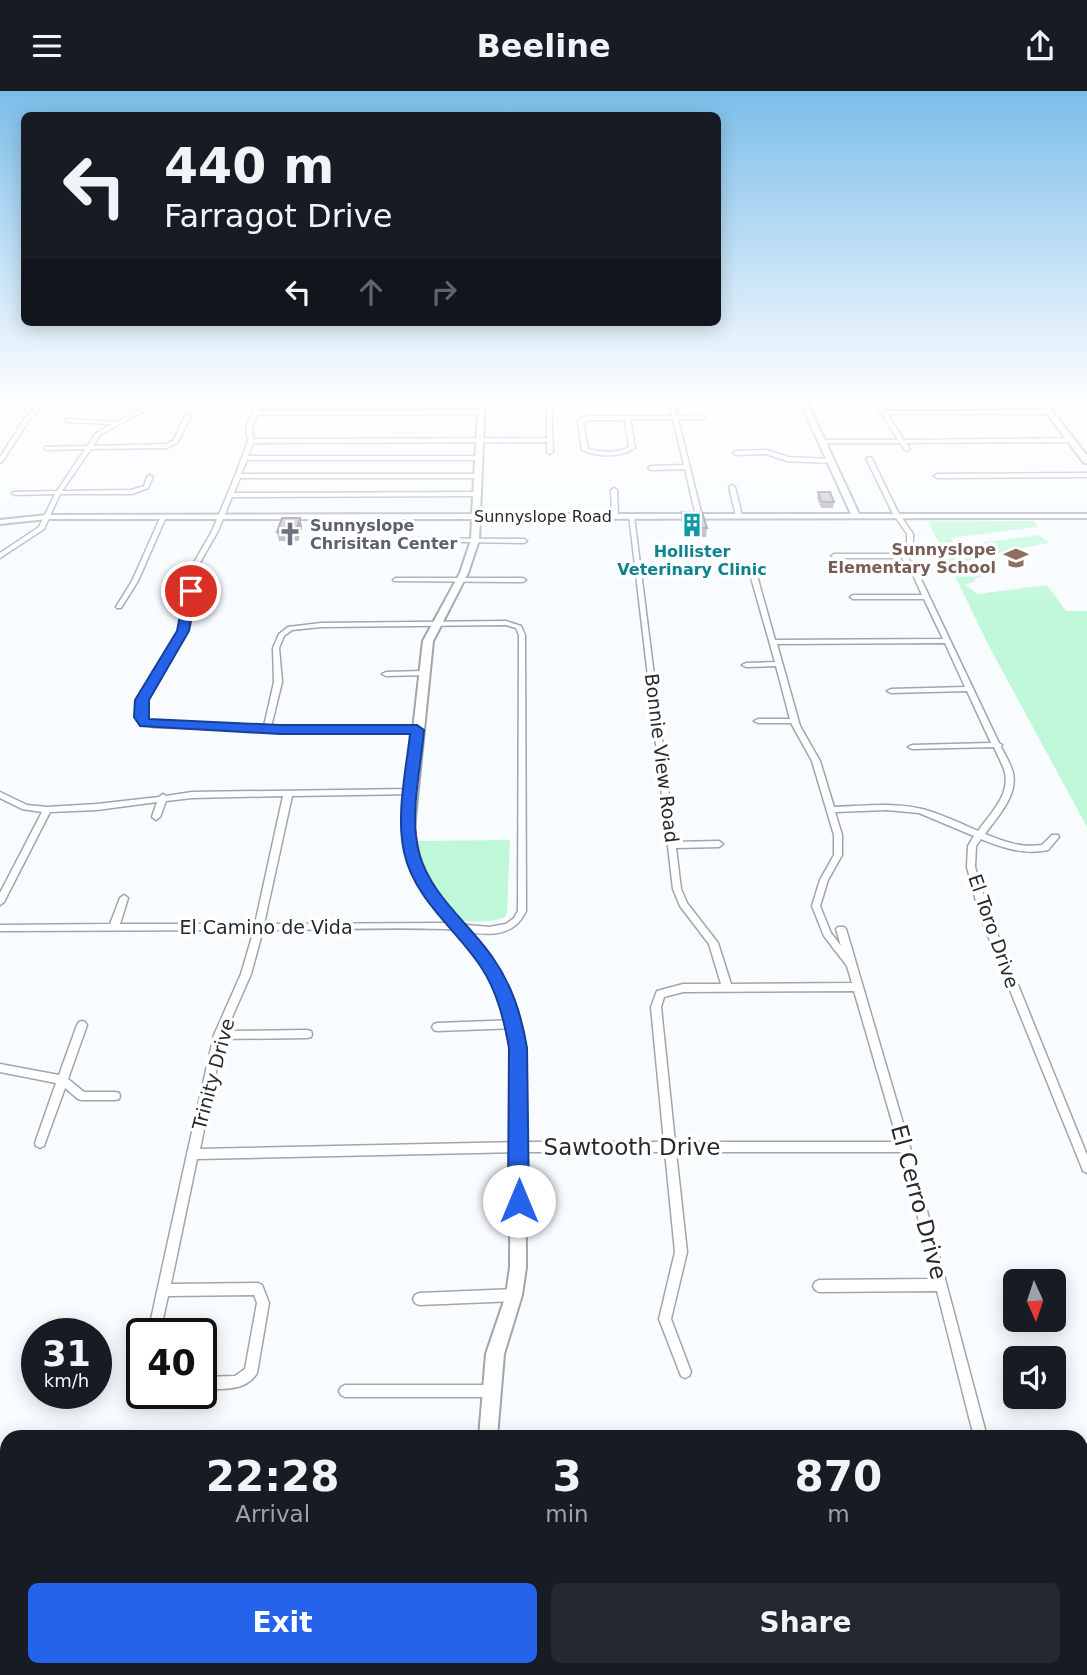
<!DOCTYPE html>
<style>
:root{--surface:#171b24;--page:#242831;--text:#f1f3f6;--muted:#9ea1a6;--accent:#2563eb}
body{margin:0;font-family:"DejaVu Sans",sans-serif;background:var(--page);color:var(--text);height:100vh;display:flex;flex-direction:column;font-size:26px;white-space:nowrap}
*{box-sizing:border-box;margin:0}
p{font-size:23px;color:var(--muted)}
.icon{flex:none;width:38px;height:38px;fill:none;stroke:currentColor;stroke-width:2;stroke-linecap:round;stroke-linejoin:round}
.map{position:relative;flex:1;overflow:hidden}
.side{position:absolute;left:0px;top:1339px;width:1088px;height:247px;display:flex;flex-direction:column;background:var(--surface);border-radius:21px 21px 0 0;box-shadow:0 4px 18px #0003}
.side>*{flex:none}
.banner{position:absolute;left:21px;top:21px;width:700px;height:214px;border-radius:10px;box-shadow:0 4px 18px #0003;background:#171b24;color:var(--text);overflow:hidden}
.needle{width:46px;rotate:177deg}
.tools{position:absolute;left:1003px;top:1178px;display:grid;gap:14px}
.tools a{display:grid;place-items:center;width:63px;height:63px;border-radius:10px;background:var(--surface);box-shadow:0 4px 18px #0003;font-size:35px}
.speed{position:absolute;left:21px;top:1227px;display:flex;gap:14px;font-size:35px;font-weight:700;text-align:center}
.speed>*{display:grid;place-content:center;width:91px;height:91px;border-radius:50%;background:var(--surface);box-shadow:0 4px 18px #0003;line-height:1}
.speed small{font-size:18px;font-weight:400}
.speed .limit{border:4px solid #111;border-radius:10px;background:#fff;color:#111}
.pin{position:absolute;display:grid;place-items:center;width:60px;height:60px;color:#fff;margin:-30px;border:4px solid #fff;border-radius:50%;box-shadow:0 2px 7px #0007}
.me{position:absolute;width:77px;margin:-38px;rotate:0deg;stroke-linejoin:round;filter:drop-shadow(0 0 5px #0008)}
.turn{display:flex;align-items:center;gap:24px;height:147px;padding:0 28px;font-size:32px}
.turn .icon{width:91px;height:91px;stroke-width:2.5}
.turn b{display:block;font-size:49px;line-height:60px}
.lanes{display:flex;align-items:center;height:66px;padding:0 28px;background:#0003;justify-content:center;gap:35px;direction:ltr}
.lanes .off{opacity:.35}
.eta{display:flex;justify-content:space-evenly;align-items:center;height:119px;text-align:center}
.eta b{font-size:42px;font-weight:800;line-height:49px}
.cta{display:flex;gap:14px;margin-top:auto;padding:14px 28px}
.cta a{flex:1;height:80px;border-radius:10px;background:var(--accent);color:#fff;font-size:28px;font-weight:800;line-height:80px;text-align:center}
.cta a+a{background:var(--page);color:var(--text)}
header{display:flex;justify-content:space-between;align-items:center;height:91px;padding:0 28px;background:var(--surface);font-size:32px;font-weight:800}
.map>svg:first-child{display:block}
.green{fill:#bef8d8}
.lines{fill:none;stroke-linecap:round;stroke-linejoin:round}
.street-casing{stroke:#9fa6ad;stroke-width:3}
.secondary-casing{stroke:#9fa6ad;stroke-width:4}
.street{fill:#fff;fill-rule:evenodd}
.secondary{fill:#fff;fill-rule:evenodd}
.wall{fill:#a2a1a9}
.shaded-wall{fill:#84838a}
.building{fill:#bcbbc5;stroke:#84838a;stroke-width:2}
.route{fill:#2563eb;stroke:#184099;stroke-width:2}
.labels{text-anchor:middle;stroke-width:7;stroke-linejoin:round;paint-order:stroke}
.far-street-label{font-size:16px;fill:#272a2d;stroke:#fff}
.far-worship-label{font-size:16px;font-weight:bold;fill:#5b616d;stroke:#fff;text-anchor:start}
.far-education-label{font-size:16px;font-weight:bold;fill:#785e54;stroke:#fff;text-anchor:end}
.far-culture-label{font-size:16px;font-weight:bold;fill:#0d838f;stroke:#fff}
.street-label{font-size:19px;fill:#272a2d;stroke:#fff}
.near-street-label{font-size:23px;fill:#272a2d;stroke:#fff}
</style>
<header><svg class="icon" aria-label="menu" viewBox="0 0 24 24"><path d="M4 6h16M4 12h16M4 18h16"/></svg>Beeline<svg class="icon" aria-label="share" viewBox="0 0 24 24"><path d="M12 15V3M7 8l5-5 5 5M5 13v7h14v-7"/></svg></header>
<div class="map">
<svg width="1087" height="1584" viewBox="0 0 1087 1584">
<rect width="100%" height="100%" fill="#f8fcff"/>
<g class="green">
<polygon points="928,430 1034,430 1038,436 950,447 957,455 1039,444 1049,452 1017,458 1012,462 968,469 982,485 975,488 974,491 965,493 977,503 1047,494 1066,520 1087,520 1087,736 990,557"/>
<path d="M510,749l-3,73 -2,4c-10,5 -33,6 -44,3 -13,-4 -41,-49 -45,-63 -1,-5 -1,-11 -1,-16z"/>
<polygon points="932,1578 933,1584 571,1584 571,1579"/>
</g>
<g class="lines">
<g class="street-casing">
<g id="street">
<polygon points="45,304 50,304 27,332 3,370 0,372 0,366 23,330"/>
<polygon points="167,304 173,304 100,344 93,355 166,353 173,350 186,323 191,322 192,323 177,352 167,357 91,358 62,400 131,399 144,395 147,386 150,384 153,386 148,397 132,403 60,403 44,438 0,467 0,462 39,436 55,403 15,404 12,402 13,401 57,400 85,358 47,359 45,358 45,356 87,355 96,342 112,333 67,331 65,330 65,328 117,331"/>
<path d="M260,304h5l-6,16 222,-1 3,2 -3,2 -224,1 -5,13 1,11 294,-1v-43h4l2,57 -3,2 -3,-2v-10l-294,1 -5,13h232l3,2 -3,2h-233l-6,14h238l3,2 -3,2h-239l-6,15 243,-1 3,2 -3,2 -245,1 -14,34 -20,35 -8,55 -41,72 -4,26 8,4 111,3 10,-44 -1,-34 6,-14 9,-7 33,-4 185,-2 15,5 4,9 1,276c-6,12 -13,19 -28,22 -17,3 -35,-3 -53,-4 -61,-2 -122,1 -182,1l-12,44 -25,57 81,-1 4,1 1,3 -1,3 -4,1 -84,1 -23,110 319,-7h145l-13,-135 6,-16 26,-7h38l-12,-40 -29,-38 -7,-17 -44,-374 5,1 41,326 44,-1 4,3 -4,3 -43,1 5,41 6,14 31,40 13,41 121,-1 -5,-17 -23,-30 -12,-30 8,-26 14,-25v-20l-22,-74 -21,-38h-33l-4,-2 4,-2h32l-14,-53 -30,1 -4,-2 4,-2 29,-1 -25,-88 -30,1 -3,-2 3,-2 30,-1 2,-8h4v10l19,68 168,-1 -19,-40h-71l-3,-2 3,-2h69l-8,-18 -12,-19h-68l-3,-2 3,-2h68l5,-11v-9l-15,-22 -26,-54 5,-1 27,55 15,22v9l-6,13 13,21 79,166 3,2 -1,2c4,8 10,17 12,26 5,23 -16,44 -28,61 19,8 37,14 57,11l10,-10h6l1,2 -11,13c-24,5 -45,-2 -67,-11l-5,7 -1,21 15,49 97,239v18l-4,-2 -1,-3 -102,-252 -13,-49 1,-21 6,-10 -55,-23 -32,-3 -52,2 7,23v20l-14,25 -8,26 11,27 10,13 -5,-17 2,-2h6l2,2 64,218 77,290h-13l-37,-146 -118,1 -4,-2 -2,-4 2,-4 4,-2 115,-1 -33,-127h-225l11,100 -16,67 20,53 -2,4 -4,2 -4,-2 -22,-57 16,-67 -10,-100h-146l-322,7 -26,125 87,-1 4,2 7,18 -12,70c-11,19 -36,16 -56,16v-12l34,-1 10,-7 12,-66 -3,-8 -86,1 -8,37h-12l39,-179 27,-119 27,-61 13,-44 -254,1v-6l110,-1 10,-26 4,-3 4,3 -8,26h135l28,-128 -91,2 -26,3 -6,16 -4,3 -4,-3 5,-15 -60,8 -47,2 -46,90 -4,3v-12l42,-81 -20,-3 -22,-11v-6l27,13 20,2 50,-3 62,-7 4,-3 3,2 26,-4 219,-3 4,3 -1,2 -122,2 -28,128 182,-1 43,4 17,-3 8,-6 4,-7 1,-276 -3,-7 -10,-3 -185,2 -29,3 -8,6 -5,12 3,34 -11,45 149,1 1,2 -1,2h-115l-153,-5 -15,-7 4,-27 43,-72 8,-55 20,-35 23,-55 13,-35 -2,-13 6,-14 -1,-1 2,-1zM945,552l20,44 -74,2 -4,2 4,2 76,-2 24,52 -79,2 -4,2 4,2 82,-2c3,8 9,17 11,26 5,22 -15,41 -27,58 -18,-8 -37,-17 -56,-22 -29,-7 -59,-3 -88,-2l-14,-46 -20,-35 -23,-82zM854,900l44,151h-223l-14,-135 3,-10 19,-5z"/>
<path d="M663,304h6l3,2 5,19 25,-1 3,2 -3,2h-24l24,97 -1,1 -5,-1 -11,-47 -34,1 -3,-2 3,-2 33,-1 -11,-46h-43l5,29c-15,10 -37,9 -53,2l-4,-30 10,-4h84l-4,-17zM589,329h36l4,27c-13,7 -27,5 -41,2l-5,-27z"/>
<polygon points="870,304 875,304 885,320 1049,319 1052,321 1049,323 887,323 904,349 1070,347 1073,349 1070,351 906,352 910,358 907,360 905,359 900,352 820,352 820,350 822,349 898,349"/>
<polygon points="767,359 788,366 830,368 833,370 830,372 787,370 766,363 736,364 733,362 736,360"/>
<polygon points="1087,382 1087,386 937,387 934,385 937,383"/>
<polygon points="732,394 735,396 742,425 741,426 736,425 729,396"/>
<polygon points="614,397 617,399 618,425 615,427 612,425 611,399"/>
<polygon points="161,425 166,426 138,490 121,517 117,517 116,516 132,490"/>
<polygon points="402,447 524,448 527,450 524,452 400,450 399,449"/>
<polygon points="396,487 523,487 526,489 523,491 394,490 393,489"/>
<polygon points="423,580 427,582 426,584 386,585 382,583 386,581"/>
<polygon points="514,929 517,930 519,933 517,936 514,937 437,940 434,939 432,936 434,933 437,932"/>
<polygon points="82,930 85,931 87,934 68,988 84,1001 115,1001 119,1002 120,1005 119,1008 115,1009 82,1009 78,1008 65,997 45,1052 44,1055 40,1057 36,1055 35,1052 56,992 0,981 0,973 59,984 77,934 79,931"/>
<polygon points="514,1198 518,1200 520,1204 518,1208 514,1210 419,1214 415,1212 413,1208 415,1204 419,1202"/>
<polygon points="345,1294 490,1294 494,1296 496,1300 494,1304 490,1306 345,1306 341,1304 339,1300 341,1296"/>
<polygon points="1082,1459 1087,1461 1087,1491 1082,1488"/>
<rect x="272" y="1578" width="14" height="6"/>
</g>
</g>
<g class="secondary-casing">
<g id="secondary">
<path d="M479,304h6l-5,119h371l-54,-119h7l55,119h228v4l-607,1 -1,21 -11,33 -35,68 -19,187c2,14 4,29 10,42 14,34 46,57 66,87 19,27 29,59 35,91l1,219 -4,28 -18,59 -7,83h-18l7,-83 20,-59 4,-28 1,-219c-5,-28 -12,-57 -28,-82 -22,-33 -56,-58 -71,-96 -6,-13 -8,-28 -10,-42l21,-187 37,-68 11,-33 1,-21h-425l-47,5v-4l47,-5 425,-1z"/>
<polygon points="1033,304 1040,304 1087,365 1087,372 1084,372"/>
<polygon points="1087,1402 1087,1422 1082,1423 1082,1404"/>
<rect x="0" y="1404" width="7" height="20"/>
<polygon points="470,1578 491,1578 490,1584 470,1584"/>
</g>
</g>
<use href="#street" class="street"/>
<use href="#secondary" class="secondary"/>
</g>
<g class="wall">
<polygon points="818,401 834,411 833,417 821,417 817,407"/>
<polygon points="682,421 707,437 706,446 694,446 691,438 684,438 681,430"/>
<polygon points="300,427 302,436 298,450 279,450 277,441"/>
</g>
<polygon class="shaded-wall" points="300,427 302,436 298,450 296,441"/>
<g class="building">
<polygon points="818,401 830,401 834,411 822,411"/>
<polygon points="682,421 702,421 707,437 695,437 692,429 684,429"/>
<polygon points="282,427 300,427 296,441 277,441"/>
</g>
<linearGradient id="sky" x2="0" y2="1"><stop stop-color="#7bbde9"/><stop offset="0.58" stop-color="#fcfeff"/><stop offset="1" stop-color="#fcfeff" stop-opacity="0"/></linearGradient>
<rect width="1087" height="526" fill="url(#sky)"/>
<path class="route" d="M191,496l6,4 -8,40 -40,69v19l131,6h137l7,5c-3,38 -15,85 -5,123 12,43 50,70 74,105 19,27 29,59 34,90l2,153 -3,7 -7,2 -8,-2 -3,-7 1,-153c-5,-28 -12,-57 -28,-81 -25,-38 -67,-68 -77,-115 -8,-38 2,-81 6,-118h-130l-140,-8 -6,-9 1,-17 42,-69 8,-40z"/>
<defs>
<g id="building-bare" transform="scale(1.89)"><path d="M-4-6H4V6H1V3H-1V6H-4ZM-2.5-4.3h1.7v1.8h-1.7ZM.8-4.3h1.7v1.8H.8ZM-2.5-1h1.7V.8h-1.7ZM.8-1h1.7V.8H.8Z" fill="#0f9aa8" stroke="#fff" stroke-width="2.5" paint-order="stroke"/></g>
<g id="church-bare" transform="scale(1.89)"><path d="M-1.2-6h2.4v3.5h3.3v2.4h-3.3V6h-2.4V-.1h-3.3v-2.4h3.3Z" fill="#6b7280" stroke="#fff" stroke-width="2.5" paint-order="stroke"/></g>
<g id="school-bare" transform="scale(1.89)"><path d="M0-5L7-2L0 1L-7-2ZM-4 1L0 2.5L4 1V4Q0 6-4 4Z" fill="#8d6e63" stroke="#fff" stroke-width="2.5" paint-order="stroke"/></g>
</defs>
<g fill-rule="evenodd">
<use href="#building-bare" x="692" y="434"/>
<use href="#church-bare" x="290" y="443"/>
<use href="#school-bare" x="1016" y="467"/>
</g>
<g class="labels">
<g class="far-street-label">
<text x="543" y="431">Sunnyslope Road</text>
</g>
<g class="far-worship-label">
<text x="310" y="440">Sunnyslope<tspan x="310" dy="18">Chrisitan Center</tspan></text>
</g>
<g class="far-education-label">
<text x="996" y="464">Sunnyslope<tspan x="996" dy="18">Elementary School</tspan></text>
</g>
<g class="far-culture-label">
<text x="692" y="466">Hollister<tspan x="692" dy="18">Veterinary Clinic</tspan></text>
</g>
<g class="street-label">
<text transform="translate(662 667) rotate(83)" y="7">Bonnie View Road</text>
<text x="266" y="843">El Camino de Vida</text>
<text transform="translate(994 840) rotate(71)" y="7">El Toro Drive</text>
<text transform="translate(213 983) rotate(-75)" y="7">Trinity Drive</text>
</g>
<g class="near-street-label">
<text x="632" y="1064">Sawtooth Drive</text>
<text transform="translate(919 1111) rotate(75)" y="8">El Cerro Drive</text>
</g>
</g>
</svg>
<div class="tools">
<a><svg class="needle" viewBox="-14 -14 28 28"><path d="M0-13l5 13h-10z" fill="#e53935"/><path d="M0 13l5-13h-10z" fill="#9ea1a6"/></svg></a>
<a><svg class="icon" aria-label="sound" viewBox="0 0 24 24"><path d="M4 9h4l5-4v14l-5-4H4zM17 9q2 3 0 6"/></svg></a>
</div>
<div class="speed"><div>31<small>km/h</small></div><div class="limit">40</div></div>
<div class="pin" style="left:191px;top:500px;background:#d93025"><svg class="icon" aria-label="arrive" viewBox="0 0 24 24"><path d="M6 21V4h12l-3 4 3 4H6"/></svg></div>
<svg class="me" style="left:519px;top:1110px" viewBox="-20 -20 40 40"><circle r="19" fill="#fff"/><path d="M0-13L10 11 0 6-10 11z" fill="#2563eb"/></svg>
<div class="banner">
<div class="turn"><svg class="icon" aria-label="left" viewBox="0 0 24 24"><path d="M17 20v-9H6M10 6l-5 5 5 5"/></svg><div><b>440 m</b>Farragot Drive</div></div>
<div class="lanes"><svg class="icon" aria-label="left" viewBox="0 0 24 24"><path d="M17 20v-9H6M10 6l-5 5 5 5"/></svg><svg class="icon off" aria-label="ahead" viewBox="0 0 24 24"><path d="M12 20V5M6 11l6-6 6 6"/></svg><svg class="icon off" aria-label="right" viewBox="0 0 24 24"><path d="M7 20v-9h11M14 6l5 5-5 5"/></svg></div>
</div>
<section class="side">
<div class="eta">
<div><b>22:28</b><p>Arrival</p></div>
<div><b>3</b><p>min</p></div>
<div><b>870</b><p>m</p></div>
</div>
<div class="cta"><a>Exit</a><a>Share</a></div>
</section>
</div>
